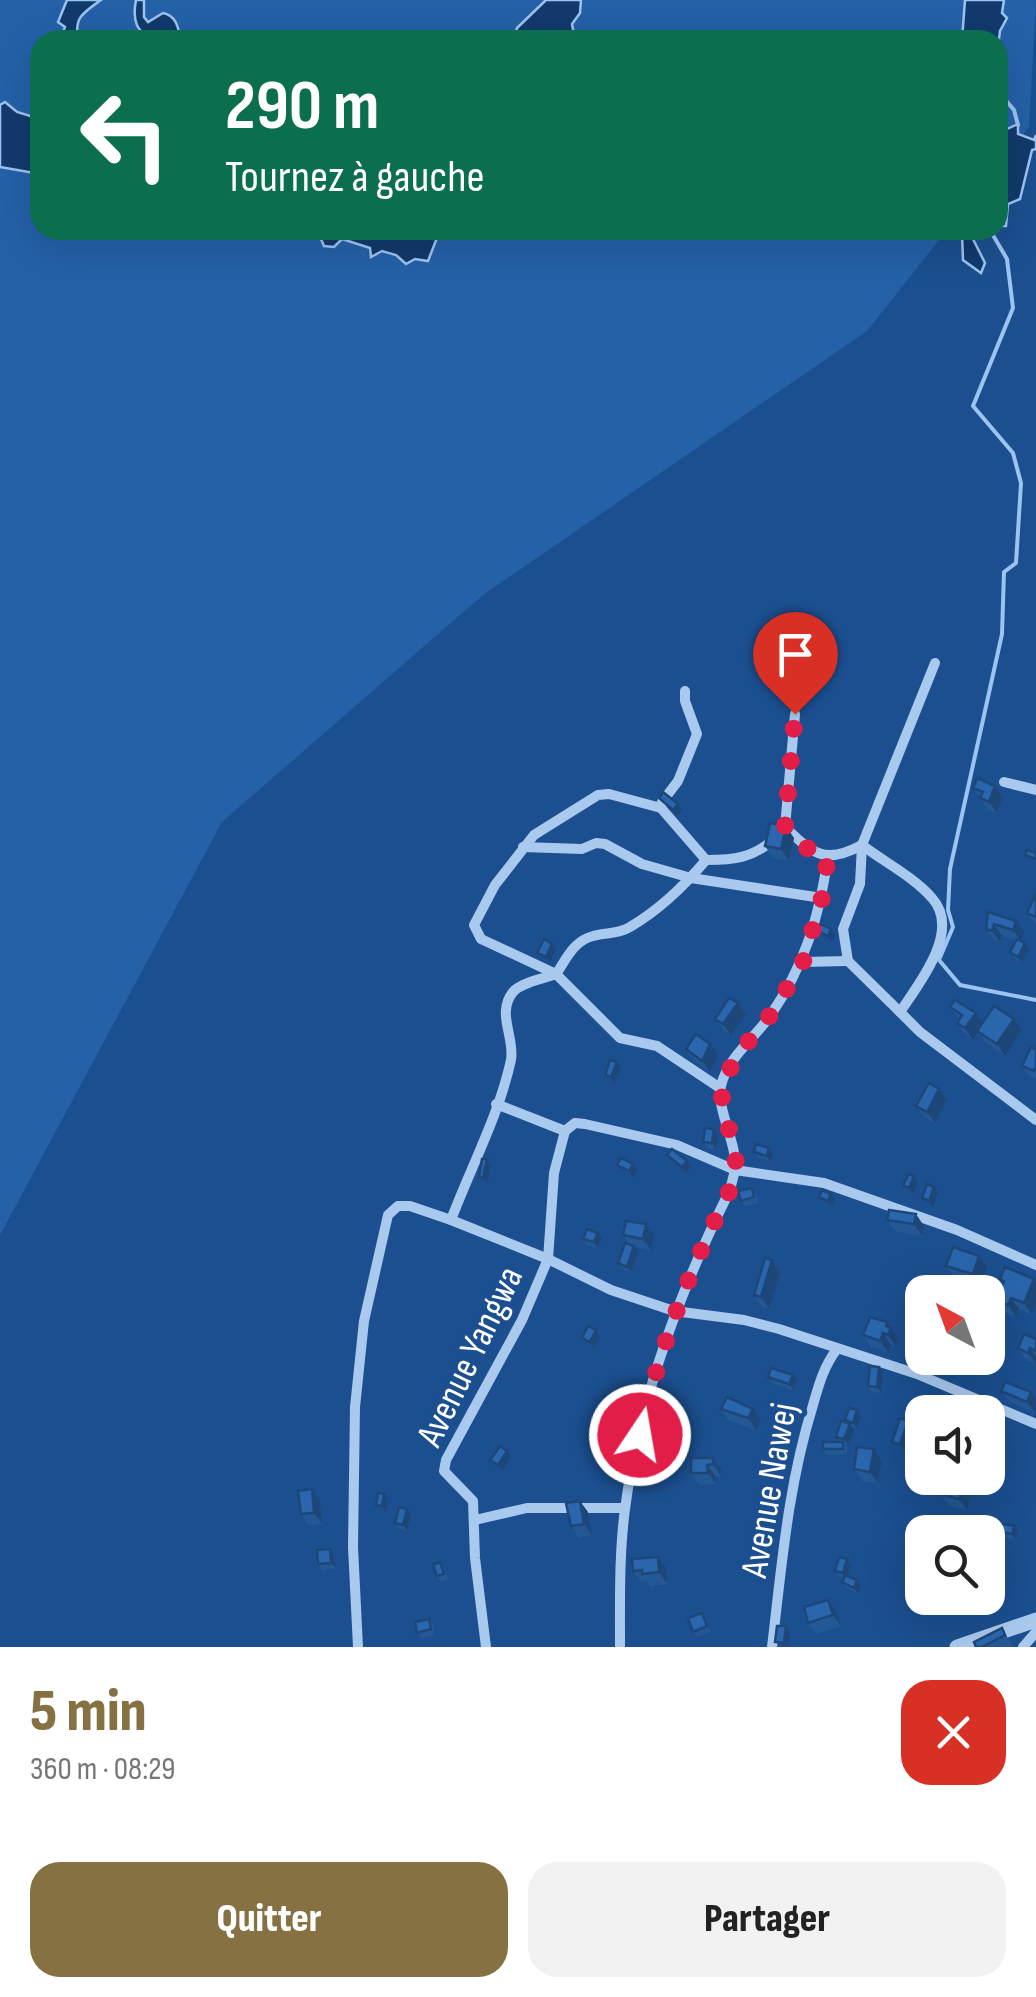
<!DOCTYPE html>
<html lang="fr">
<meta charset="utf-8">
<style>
:root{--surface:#fff;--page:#f2f2f2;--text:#222;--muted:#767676;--accent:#857141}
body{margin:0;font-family:"Sofia Sans Condensed",sans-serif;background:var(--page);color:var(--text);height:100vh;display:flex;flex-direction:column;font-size:38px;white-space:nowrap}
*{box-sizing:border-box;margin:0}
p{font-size:32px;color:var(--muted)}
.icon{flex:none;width:55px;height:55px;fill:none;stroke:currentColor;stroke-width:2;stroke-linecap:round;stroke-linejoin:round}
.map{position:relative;height:1647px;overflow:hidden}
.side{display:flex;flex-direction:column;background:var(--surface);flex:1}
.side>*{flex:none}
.guide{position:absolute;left:30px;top:30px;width:978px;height:210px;border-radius:30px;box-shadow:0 10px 40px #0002;background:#0b6e4f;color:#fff;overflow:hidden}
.needle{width:65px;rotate:319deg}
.buttons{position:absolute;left:905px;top:1275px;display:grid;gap:20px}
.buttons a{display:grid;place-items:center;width:100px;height:100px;border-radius:20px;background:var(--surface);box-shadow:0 10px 40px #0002;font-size:50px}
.pin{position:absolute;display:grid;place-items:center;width:85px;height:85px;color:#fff;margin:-102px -42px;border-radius:50% 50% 50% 0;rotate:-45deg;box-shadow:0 0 10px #0007}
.pin .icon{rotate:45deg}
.me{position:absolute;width:110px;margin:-55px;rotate:12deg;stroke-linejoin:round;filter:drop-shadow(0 0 8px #0008)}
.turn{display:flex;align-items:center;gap:35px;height:210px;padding:0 30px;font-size:45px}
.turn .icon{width:130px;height:130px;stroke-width:2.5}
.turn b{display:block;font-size:70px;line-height:85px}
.round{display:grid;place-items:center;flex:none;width:105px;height:105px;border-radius:30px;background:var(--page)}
.summary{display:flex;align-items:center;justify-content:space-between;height:170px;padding:0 30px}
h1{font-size:60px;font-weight:800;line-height:75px;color:var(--accent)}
.action{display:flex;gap:20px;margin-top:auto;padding:20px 30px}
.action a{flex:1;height:115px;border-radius:30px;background:var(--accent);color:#fff;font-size:40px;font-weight:800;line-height:115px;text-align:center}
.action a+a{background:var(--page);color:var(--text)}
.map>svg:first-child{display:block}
.green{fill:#2461a8}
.water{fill:#123a6d;stroke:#9cc4f0;stroke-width:2.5}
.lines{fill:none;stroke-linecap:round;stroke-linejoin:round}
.stream{stroke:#9cc4f0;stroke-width:4}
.minor{stroke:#a9c9ee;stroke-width:10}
.tertiary{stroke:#a9c9ee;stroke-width:15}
.wall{fill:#245895}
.shaded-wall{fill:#1d4779}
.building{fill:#2a66ad;stroke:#1d4779;stroke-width:2.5}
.route{stroke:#e11d48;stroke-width:18;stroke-dasharray:0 32.4}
.labels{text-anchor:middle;stroke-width:10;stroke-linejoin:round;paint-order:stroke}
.street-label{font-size:38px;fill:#fff;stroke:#1b4f8f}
</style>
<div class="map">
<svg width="1036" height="1647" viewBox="0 0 1036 1647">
<rect width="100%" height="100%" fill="#1b4f8f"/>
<polygon class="green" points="0,0 1036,0 1029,127 998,167 998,40 40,40 40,230 947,230 867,331 483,595 222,822 0,1235"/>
<g class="water">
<path d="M67,0h34c-18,13 -27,17 -23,40h-18l5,-13 -7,-5z"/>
<path d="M136,0h8v17l4,5 15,-9c14,3 15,15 18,27 -32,0 -52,-4 -45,-40z"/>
<polygon points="546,0 581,0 580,13 572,24 575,40 514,40 517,28"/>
<polygon points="965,0 1004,0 1002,13 1007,18 1000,31 998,46 998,40 962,40"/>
<polygon points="5,102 17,112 40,119 40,174 0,167 0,105"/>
<polygon points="1018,124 1018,134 1034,140 1036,135 1036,149 1032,150 1020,199 1008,204 1006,226 998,226 998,133"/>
<polygon points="317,230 440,230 428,261 415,259 406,264 396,255 382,251 371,257 370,248 342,239 334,247 324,246"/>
<polygon points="970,233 985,263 981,273 963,260 962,234"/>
</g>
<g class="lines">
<g class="stream">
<polyline points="998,91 1014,110 1018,125"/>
<polyline points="990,230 1007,259 1013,308 973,406 1013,453 1021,483 1016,563 1004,572 1002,634 950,869 948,910 953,927 939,960 960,985 1036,1000"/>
</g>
<g class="minor">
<path d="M685,691v10l12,33 -19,47 -16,21 -1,6 45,52c28,0 47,-2 68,-21"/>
<path d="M795,714l-10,113c28,27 40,38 77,18 22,17 52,32 70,53 30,33 -14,87 -32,114l20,20 116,88"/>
<polyline points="1004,782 1036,790"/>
<path d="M661,808l-52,-14 -11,1 -64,40 -39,50 -21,40 7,14 75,35c10,-14 17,-33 37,-38 13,-4 24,-1 37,-9 29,-17 55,-42 76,-67"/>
<polyline points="523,847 582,849 596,843 605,844 642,864 691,878 822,898"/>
<path d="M828,857c-9,60 -23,108 -58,159 -16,23 -43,42 -49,70 -5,24 17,58 14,84l89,13 133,47 79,35"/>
<polyline points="803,962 848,961"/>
<polyline points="900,1012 848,961 843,929 860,884 862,845 935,663"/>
<path d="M496,1104l69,27 10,-8 10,1 92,21 58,25 -5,20c-50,101 -90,206 -105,319 -6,45 -5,92 -5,138"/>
<path d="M451,1220c20,-53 48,-105 60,-160 4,-23 -15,-47 2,-68 8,-10 31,-13 43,-18l64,64 37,8 63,42"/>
<polyline points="475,1520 527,1508 625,1508"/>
<polyline points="358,1647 353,1547 355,1407 364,1321 388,1215 398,1206 410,1206 451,1220 548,1259 611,1290 674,1311 744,1320 779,1329 917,1374 1036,1424"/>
<polyline points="486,1647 475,1558 473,1501 444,1471 446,1460 522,1320 548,1259 554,1173 565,1131"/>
<path d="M772,1647c10,-84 16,-161 41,-242 6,-21 11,-39 24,-56"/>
<polyline points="1023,1647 1036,1632"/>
</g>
<polyline class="tertiary" points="957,1647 1036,1620"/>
</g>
<g class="wall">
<polygon points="799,689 803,694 800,703 785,698 781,692"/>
<polygon points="995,786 1003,797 997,813 988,810 973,788"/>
<polygon points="794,838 789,861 773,858 765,846"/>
<polygon points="1036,894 1036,925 1027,913"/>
<polygon points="988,912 1024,932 1021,941 1025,943 1029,949 1022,963 1014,958 1010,952 1017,940 1002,936 1000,942 994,940 986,929"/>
<polygon points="738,1003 746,1014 731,1036 723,1030 715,1019"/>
<polygon points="950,1007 983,1023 1014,1019 1022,1031 1005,1056 985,1042 978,1032 973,1040 965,1034 957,1023 959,1020"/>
<polygon points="710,1044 718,1055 710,1072 694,1060 686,1049"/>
<polygon points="1036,1050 1036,1080 1030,1077 1022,1066"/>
<polygon points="939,1089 947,1100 935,1123 924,1117 916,1106"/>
<polygon points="714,1129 718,1134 716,1149 707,1148 703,1142"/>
<polygon points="754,1152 773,1154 771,1162 758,1158"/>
<polygon points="756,1194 758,1203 745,1206 741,1201"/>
<polygon points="887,1220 924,1226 922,1236 895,1231"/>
<polygon points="598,1233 602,1238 598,1248 587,1245 583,1239"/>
<polygon points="623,1235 654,1236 651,1250 635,1247 638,1252 631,1272 622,1269 618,1263 630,1245"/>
<polygon points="979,1256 987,1267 981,1286 954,1277 946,1266"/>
<polygon points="780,1272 769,1309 762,1307 754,1295"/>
<polygon points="1000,1279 1034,1279 1036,1282 1036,1304 1032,1315 1019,1309 1016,1317 1004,1312 996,1300 1003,1283"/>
<polygon points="887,1322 899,1339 896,1347 891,1345 888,1352 871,1347 863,1335"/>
<polygon points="1036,1339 1036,1364 1026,1360 1018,1348"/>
<polygon points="883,1373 881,1393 872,1392 868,1386"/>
<polygon points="793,1375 797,1380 793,1390 772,1383 768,1377"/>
<polygon points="1001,1391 1031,1392 1035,1413 1009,1402"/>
<polygon points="721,1409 753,1409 761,1420 756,1430 729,1421"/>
<polygon points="857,1410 861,1416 857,1428 851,1427 854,1430 848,1445 844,1444 847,1447 847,1455 827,1455 823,1449 840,1442 836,1437 848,1423 845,1420"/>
<polygon points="687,1438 691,1444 688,1459 675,1457 670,1451"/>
<polygon points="922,1447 922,1461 912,1461 908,1455"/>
<polygon points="874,1449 882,1461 878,1483 862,1481 854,1469"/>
<polygon points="713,1458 721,1469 721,1476 715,1476 716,1484 699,1485 691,1473"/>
<polygon points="963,1482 971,1493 967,1510 949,1506 941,1494"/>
<polygon points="320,1501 322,1524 309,1526 301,1514"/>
<polygon points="588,1512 592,1535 579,1538 571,1526"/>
<polygon points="411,1515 407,1531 399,1529 395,1523"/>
<polygon points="1014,1526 1018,1532 1016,1540 1000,1536 996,1531"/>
<polygon points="330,1549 334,1555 336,1568 322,1570 318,1564"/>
<polygon points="847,1559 851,1565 848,1576 861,1586 858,1593 846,1588 842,1582 843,1578 839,1577 835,1571"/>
<polygon points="444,1568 448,1579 441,1582 437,1576"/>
<polygon points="666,1568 667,1584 650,1586 647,1581 641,1582 633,1571"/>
<polygon points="836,1611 841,1626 816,1634 808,1623"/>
<polygon points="429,1619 433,1625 435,1635 421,1638 417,1633"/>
<polygon points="706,1619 711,1632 697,1637 693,1632"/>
<polygon points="1002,1628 1013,1647 976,1647"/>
</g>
<g class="shaded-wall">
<polygon points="799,689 803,694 800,703 796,697"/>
<polygon points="995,786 1003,797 997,813 989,802"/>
<polygon points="678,804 682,810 677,816 673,810"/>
<polygon points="786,826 794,838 789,861 781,849"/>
<polygon points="1016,921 1024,932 1021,941 1013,930"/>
<polygon points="994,924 1002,936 1000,942 992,931"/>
<polygon points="831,929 835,935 832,942 828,936"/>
<polygon points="1025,943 1029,949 1022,963 1018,957"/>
<polygon points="552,944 556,949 550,963 546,957"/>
<polygon points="738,1003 746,1014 731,1036 723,1024"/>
<polygon points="976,1013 984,1024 973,1040 965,1028"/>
<polygon points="1014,1019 1022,1031 1005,1056 997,1044"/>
<polygon points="710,1044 718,1055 710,1072 702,1061"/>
<polygon points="617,1062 621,1068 615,1083 611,1077"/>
<polygon points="939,1089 947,1100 935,1123 927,1112"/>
<polygon points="714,1129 718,1134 716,1149 712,1143"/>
<polygon points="769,1148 773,1154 771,1162 767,1156"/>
<polygon points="487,1159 491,1165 487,1184 483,1178"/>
<polygon points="687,1161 691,1166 686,1173 682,1167"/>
<polygon points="633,1164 637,1170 633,1177 629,1171"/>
<polygon points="914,1176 918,1182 913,1193 909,1188"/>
<polygon points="934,1187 938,1193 933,1207 929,1201"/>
<polygon points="831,1194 835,1200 832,1207 828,1201"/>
<polygon points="916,1214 924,1226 922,1236 914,1224"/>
<polygon points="646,1224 654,1236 651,1250 643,1239"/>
<polygon points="598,1233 602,1238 598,1248 594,1242"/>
<polygon points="634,1246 638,1252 631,1272 627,1267"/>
<polygon points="979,1256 987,1267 981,1286 973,1274"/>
<polygon points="772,1260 780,1272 769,1309 761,1297"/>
<polygon points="1034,1279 1036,1282 1036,1304 1032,1315 1024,1303"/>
<polygon points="1011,1298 1019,1309 1016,1317 1008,1305"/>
<polygon points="887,1322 899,1339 896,1347 888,1335 886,1326"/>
<polygon points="596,1330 600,1336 594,1348 590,1342"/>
<polygon points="883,1333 891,1345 888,1352 880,1341"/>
<polygon points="1030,1348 1036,1357 1036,1364 1028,1353"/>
<polygon points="879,1367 883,1373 881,1393 877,1387"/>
<polygon points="793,1375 797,1380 793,1390 789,1384"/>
<polygon points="1031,1392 1036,1400 1035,1413 1027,1402"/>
<polygon points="753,1409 761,1420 756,1430 748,1418"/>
<polygon points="857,1410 861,1416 857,1428 853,1423"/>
<polygon points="908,1421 912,1427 904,1450 900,1444"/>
<polygon points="850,1424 854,1430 848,1445 844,1439"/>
<polygon points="687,1438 691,1444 688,1459 684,1454"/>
<polygon points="874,1449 882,1461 878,1483 870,1472"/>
<polygon points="507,1451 511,1457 502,1471 498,1465"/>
<polygon points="713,1458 721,1469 721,1476 713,1464"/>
<polygon points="707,1465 715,1476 716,1484 708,1473"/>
<polygon points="963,1482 971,1493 967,1510 959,1499"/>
<polygon points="312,1489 320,1501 322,1524 314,1513"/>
<polygon points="384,1494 388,1500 386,1512 382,1506"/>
<polygon points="580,1501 588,1512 592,1535 584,1524"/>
<polygon points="407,1509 411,1515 407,1531 403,1525"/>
<polygon points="1014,1526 1018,1532 1016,1540 1012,1534"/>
<polygon points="330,1549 334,1555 336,1568 331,1563"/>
<polygon points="658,1557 666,1568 667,1584 659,1572"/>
<polygon points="847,1559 851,1565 847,1579 843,1573"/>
<polygon points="857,1580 861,1586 858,1593 854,1588"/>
<polygon points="828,1600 836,1611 841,1626 833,1615"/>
<polygon points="786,1626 790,1632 788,1647 784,1643"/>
</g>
<g class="building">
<polygon points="784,684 799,689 796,697 781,692"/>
<polygon points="977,778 995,786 989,802 980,798 983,792 973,788"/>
<polygon points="663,792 678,804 673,810 659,798"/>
<polygon points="770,823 786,826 781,849 765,846"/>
<polygon points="1027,850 1036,853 1036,859 1025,855"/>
<polygon points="1036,894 1036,917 1027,913"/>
<polygon points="988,912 1016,921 1013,930 994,924 992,931 986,929"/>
<polygon points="821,924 831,929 828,936 818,931"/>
<polygon points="544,939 552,944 546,957 537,953"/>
<polygon points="1017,939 1025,943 1018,957 1010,952"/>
<polygon points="729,998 738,1003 723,1024 715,1019"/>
<polygon points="955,1000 976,1013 965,1028 957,1023 962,1015 950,1007"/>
<polygon points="994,1006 1014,1019 997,1044 977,1031"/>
<polygon points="696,1034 710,1044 702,1061 686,1049"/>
<polygon points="1031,1047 1036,1050 1036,1067 1034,1071 1022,1066"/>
<polygon points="610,1060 617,1062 611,1077 605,1075"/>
<polygon points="929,1083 939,1089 927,1112 916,1106"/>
<polygon points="705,1128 714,1129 712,1143 703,1142"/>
<polygon points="756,1144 769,1148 767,1156 754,1152"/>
<polygon points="672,1149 687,1161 682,1167 667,1155"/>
<polygon points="621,1158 633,1164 629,1171 617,1165"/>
<polygon points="482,1159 487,1159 483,1178 479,1177"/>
<polygon points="909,1174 914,1176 909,1188 903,1185"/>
<polygon points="927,1184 934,1187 929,1201 922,1198"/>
<polygon points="752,1188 754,1197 741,1201 738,1191"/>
<polygon points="822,1190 831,1194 828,1201 819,1197"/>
<polygon points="889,1210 916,1214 914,1224 887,1220"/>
<polygon points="626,1221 646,1224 643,1239 623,1235"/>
<polygon points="587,1229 598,1233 594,1242 583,1239"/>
<polygon points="625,1243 634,1246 627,1267 618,1263"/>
<polygon points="953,1247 979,1256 973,1274 946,1266"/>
<polygon points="765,1258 772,1260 761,1297 754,1295"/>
<polygon points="1005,1267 1034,1279 1024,1303 1011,1298 1008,1305 996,1300 1004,1281 1000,1279"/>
<polygon points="870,1317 887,1322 886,1326 891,1328 888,1335 883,1333 880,1341 863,1335"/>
<polygon points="588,1326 596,1330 590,1342 582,1338"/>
<polygon points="1024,1334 1036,1339 1036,1351 1030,1348 1028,1353 1018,1348"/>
<polygon points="870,1366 879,1367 877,1387 868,1386"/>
<polygon points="771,1368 793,1375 789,1384 768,1377"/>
<polygon points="1005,1382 1031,1392 1027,1402 1001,1391"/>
<polygon points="727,1397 753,1409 748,1418 721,1409"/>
<polygon points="849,1408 857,1410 853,1423 845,1420"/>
<polygon points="900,1418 908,1421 900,1444 892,1442"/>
<polygon points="841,1421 850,1424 844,1439 836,1437"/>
<polygon points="673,1436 687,1438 684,1454 670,1451"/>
<rect x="823" y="1442" width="20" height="7"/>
<polygon points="500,1446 507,1451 498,1465 490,1460"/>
<polygon points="908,1446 922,1447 922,1456 908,1455"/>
<polygon points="857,1447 874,1449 870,1472 854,1469"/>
<polygon points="691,1458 713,1458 713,1464 707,1465 708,1473 691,1473"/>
<polygon points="945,1478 963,1482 959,1499 941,1494"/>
<polygon points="312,1489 314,1513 301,1514 298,1491"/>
<polygon points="378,1493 384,1494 382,1506 376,1505"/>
<polygon points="580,1501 584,1524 571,1526 566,1503"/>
<polygon points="399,1507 407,1509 403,1525 395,1523"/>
<polygon points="998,1523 1014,1526 1012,1534 996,1531"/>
<polygon points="330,1549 331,1563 318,1564 317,1550"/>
<polygon points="658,1557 659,1572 642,1574 642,1570 633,1571 632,1559"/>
<polygon points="839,1557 847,1559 843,1573 835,1571"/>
<polygon points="440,1562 444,1574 437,1576 433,1565"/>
<polygon points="845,1575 857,1580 854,1588 842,1582"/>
<polygon points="828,1600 833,1615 808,1623 804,1607"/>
<polygon points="702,1613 707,1626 693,1632 688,1618"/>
<polygon points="429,1619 431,1629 417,1633 415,1622"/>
<polygon points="777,1626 786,1626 784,1643 775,1642"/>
<polygon points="1002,1628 1005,1635 982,1647 976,1647 974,1642"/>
</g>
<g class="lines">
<path class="route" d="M640,1435c20,-89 49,-164 90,-245l6,-28 -16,-74 18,-34 34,-41 31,-51 19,-64 6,-41 -21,-9 -22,-21 10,-113"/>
</g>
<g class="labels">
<g class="street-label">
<text transform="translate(469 1356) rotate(-64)" y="13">Avenue Yangwa</text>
<text transform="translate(768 1490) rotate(-80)" y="13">Avenue Nawej</text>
</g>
</g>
</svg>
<div class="buttons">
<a><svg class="needle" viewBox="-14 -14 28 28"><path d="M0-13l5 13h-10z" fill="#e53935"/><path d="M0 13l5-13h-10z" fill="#767676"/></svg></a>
<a><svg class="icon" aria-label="sound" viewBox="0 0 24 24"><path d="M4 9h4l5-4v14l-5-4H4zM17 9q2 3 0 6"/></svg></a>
<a><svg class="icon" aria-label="search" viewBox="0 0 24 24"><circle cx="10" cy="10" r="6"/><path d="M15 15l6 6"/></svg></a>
</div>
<div class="pin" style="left:795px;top:714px;background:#d93025"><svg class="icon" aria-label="arrive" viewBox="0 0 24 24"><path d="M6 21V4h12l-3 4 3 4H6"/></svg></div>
<svg class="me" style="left:640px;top:1435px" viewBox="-20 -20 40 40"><circle r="17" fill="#e11d48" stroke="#fff" stroke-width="3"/><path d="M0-11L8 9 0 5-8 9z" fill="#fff"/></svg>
<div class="guide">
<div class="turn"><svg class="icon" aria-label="left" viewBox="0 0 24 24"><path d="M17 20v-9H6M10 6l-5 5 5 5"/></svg><div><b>290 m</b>Tournez à gauche</div></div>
</div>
</div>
<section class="side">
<div class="summary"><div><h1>5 min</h1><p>360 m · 08:29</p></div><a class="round" style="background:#d93025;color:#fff"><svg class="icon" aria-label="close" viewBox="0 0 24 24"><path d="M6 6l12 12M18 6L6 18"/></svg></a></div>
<div class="action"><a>Quitter</a><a>Partager</a></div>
</section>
